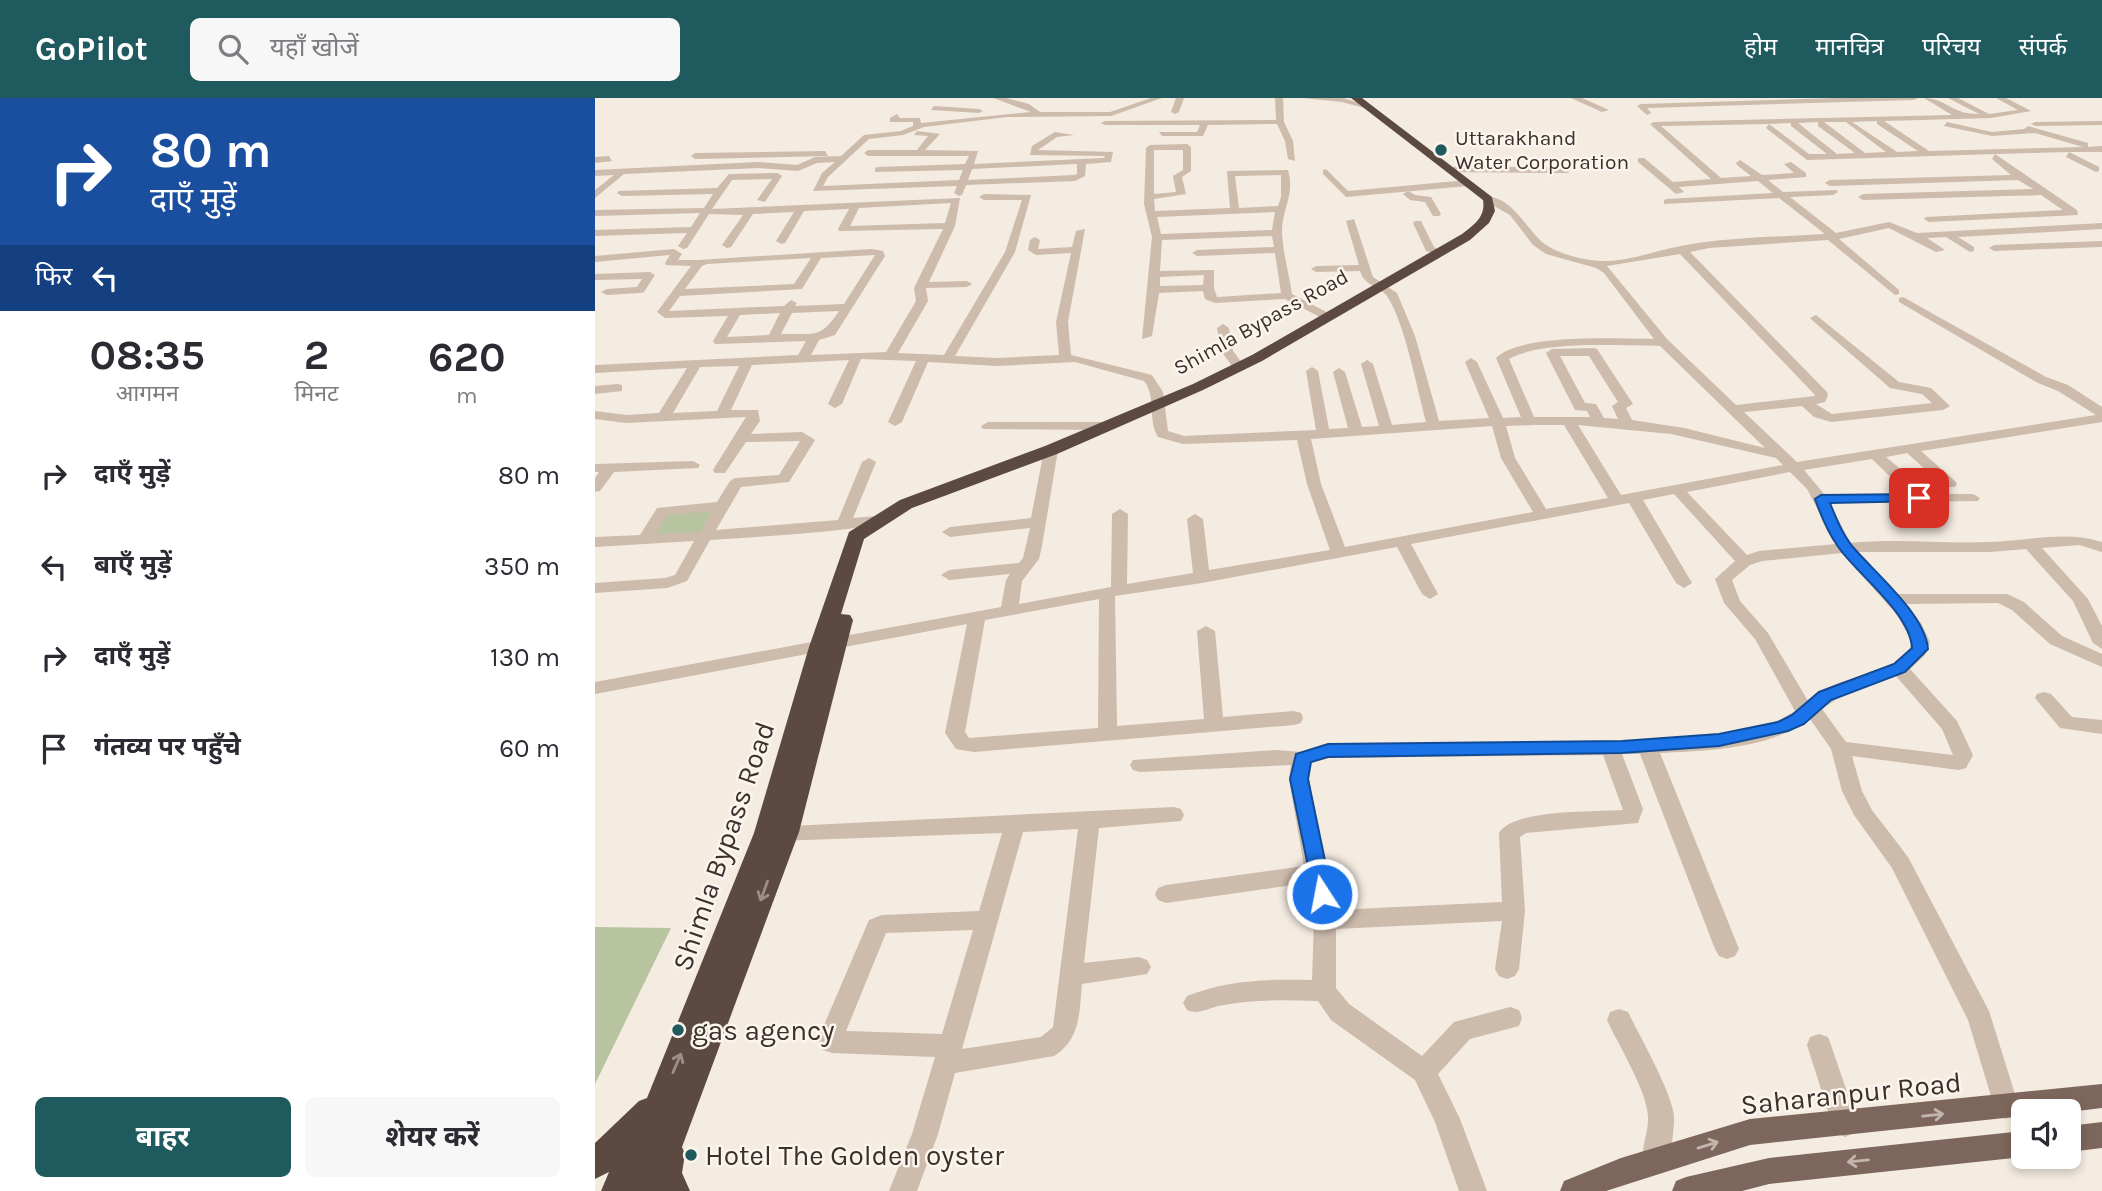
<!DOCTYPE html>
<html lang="hi">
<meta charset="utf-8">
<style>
:root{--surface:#fff;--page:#f7f7f7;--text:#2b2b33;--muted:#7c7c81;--accent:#1f5a5e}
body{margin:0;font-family:Karla,"Noto Sans Devanagari",sans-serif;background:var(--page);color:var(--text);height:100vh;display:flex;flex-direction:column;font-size:26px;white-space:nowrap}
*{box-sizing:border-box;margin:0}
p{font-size:23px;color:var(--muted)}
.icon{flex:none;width:38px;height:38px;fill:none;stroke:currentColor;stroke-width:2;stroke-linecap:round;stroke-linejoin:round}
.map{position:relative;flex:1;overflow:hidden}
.side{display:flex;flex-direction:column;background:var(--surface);width:595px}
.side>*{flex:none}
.hud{background:#1a4fa0;color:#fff;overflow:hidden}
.tools{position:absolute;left:1416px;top:1001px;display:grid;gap:14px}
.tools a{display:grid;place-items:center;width:70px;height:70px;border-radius:10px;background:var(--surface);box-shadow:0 4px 10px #0003;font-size:35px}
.pin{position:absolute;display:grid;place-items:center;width:60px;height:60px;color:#fff;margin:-30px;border-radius:14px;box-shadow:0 4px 10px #0006}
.me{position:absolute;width:77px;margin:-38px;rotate:349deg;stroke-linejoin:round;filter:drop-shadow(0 0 5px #0008)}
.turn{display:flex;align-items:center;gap:24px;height:147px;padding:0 35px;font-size:32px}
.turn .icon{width:91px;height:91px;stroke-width:2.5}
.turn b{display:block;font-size:49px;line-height:60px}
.then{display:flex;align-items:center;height:66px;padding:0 35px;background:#0003;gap:14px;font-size:26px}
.eta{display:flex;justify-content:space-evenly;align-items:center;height:119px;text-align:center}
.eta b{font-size:42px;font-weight:700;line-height:49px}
.primary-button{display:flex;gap:14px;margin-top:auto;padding:14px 35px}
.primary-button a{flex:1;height:80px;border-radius:10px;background:var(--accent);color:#fff;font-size:28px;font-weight:700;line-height:80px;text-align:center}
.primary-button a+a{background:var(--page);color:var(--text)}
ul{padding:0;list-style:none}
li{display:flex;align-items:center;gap:21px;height:91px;padding:0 35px}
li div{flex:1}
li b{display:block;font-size:26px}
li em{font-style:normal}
header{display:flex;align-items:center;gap:42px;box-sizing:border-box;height:98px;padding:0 35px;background:var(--accent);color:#fff}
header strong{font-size:33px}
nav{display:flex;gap:38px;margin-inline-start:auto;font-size:24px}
.search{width:490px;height:63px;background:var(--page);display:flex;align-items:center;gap:18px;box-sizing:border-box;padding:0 24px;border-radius:10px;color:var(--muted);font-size:26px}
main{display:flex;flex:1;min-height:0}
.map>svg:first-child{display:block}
.green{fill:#b8c4a0}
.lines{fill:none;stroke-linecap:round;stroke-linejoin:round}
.minor{fill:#cdbbac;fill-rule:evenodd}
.major{fill:#7d675c;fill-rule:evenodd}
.highway{fill:#5c4a42;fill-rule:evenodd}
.oneway{stroke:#9c8e87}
.oneway2{stroke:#c2b5ac}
.route{fill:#1a73e8;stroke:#114b97;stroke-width:2}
.poi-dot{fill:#1f5a5e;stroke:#fbf5ee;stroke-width:2.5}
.labels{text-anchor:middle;stroke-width:5;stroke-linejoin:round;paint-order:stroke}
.far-poi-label{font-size:21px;fill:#3b302b;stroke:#fbf5ee;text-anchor:start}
.far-street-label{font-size:21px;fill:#3b302b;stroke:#fbf5ee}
.near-street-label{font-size:28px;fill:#3b302b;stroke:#fbf5ee}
.near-poi-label{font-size:28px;fill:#3b302b;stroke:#fbf5ee;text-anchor:start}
</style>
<header>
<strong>GoPilot</strong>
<div class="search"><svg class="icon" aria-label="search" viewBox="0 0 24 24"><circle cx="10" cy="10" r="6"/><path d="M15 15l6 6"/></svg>यहाँ खोजें</div>
<nav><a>होम</a><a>मानचित्र</a><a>परिचय</a><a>संपर्क</a></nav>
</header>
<main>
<section class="side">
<div class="hud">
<div class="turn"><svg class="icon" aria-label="right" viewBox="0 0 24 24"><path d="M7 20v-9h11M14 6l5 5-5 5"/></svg><div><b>80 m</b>दाएँ मुड़ें</div></div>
<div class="then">फिर<svg class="icon" aria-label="left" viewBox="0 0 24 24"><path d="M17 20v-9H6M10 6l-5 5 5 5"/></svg></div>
</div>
<div class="eta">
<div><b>08:35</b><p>आगमन</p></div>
<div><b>2</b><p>मिनट</p></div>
<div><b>620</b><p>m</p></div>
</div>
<ul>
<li><svg class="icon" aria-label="right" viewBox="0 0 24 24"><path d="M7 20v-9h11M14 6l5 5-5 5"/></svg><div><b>दाएँ मुड़ें</b></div><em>80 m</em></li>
<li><svg class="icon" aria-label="left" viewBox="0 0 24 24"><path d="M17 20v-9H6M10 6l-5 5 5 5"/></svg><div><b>बाएँ मुड़ें</b></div><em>350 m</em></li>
<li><svg class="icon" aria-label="right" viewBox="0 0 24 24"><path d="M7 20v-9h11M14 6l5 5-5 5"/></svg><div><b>दाएँ मुड़ें</b></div><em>130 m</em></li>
<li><svg class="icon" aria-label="arrive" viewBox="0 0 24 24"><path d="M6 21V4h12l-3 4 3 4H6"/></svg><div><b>गंतव्य पर पहुँचे</b></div><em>60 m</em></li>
</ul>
<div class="primary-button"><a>बाहर</a><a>शेयर करें</a></div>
</section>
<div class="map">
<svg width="1507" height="1093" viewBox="0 0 1507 1093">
<rect width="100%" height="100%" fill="#f4ebe1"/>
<g class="green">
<polygon points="120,411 105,436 54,440 70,413"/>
<polygon points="0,829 76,830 0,986"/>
</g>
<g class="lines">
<g class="minor">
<path d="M398,0h13l23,6 11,8h70l41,-14h11l-51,18 -104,1 -83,10 -21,8 -34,4 -41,38 -5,9 136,-6 4,-10 -88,2v-4l3,-1 87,-3 4,-8h-101l-4,-3 4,-3h49l11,-14 -14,-1 3,-4 23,3 -15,16 53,1 -4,13 130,-6 1,-2 -75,-1 2,-9 23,-14 19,3 -17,2 -19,13 75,2 -2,10 -25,2 -1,12 -10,5 -109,4 -4,10 -3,1 -5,-3 3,-7 -144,5 9,-18 13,-11 -18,1 -19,8 -40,-3 -134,6 -29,24v-8l19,-15 -19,1v-6l163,-8 39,3 18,-8 26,-1 23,-21 37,-4 12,-5v-4h-23v-4l7,-4 3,4h20l1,5 110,-11zM482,66v10l-3,1 -106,5 4,-11z"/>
<polygon points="581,0 589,0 584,14 580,16 576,14"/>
<polygon points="680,0 688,0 689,24 698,43 700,63 693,61 690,43 682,26 613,27 608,38 567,38 564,34 602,34 605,27 510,27 506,25 510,23 681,22"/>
<polygon points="708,0 748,0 777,9 773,11 747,4"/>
<polygon points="976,0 987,0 1014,12 1007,14"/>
<polygon points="1241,0 1323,0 1319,2 1052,10 1056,15 1052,17 1042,8 1046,6"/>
<path d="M1329,0c22,0 28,17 55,16l-31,-16h10l31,16 29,-4 -22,-12h10l25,13 -40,7 -107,3 45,30 154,-4 -48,-14 -43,3 -48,-10 3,-4 45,10 32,-3 4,-3 60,17v4l14,-1v6h-33l30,15v4l-3,1 -30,-15 3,-5 -74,2 82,56 1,5 -149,7 -5,-3 2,-2 137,-7 -22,-15 -178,5 -5,-3 5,-3 170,-5 -15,-9 -188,6 -5,-3 5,-3 181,-5 -19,-16 3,-5 -188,6 -41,-32 3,-4 -108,2 60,52 30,-2 -14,-11 -1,-2 4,-3 22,15 32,-2 -10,-9 7,-2 15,11v4l-38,3 15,12 53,-2 2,2 -5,3 -43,2 46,36 53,-11 28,11 185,-10v6l-144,8 16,10v4l-4,1 -24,-15 -19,1 18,12 -9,2 -47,-24 -50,11 60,51v4l-4,1 -67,-55 -119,8 -19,4 137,140 1,3 -3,7 -9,2 16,10 100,-11 -10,-9 -32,-6 -78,-68 -2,-2 6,-3 83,67 32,6 19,18 -7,4 -112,12 -17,-5 -12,-11 -58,6 53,50 299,-47 -38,-24 -20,-8 -139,-81v-4l4,-1 143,80 22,8 34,22v15l-181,29 34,30 2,3 -2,3h-10l-38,-34 -21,4 24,20 13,17h50l7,4 -2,3 -148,2 20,40c47,-5 94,1 140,-1 38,-1 76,-12 112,0v10l-23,-7 -37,3 46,51 14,27v23l-9,-6 -20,-42 -47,-52 -36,3h-133l39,42h111l17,8 38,34 40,18v13l-52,-23 -38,-34 -14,-7 -92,1 15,19 9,19 -5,13 -15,14 47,52 16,34 -7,13 -7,2 -107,-14 10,35 10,19 36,47 81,154 30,96 -4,9 -9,3 -9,-3 -29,-96 -76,-152 -38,-53 -12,-24 -11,-42 -21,-30c-40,30 -103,32 -150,34l79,196 -4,7 -8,3 -8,-3 -4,-7 -75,-195h-18l21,55 -5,14 -112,10 -6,4 5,74 -6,58 -4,7 -8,3 -8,-3 -4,-7 7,-48 -166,8v59l13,16 73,52 32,-34 56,-15 9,3 3,8 -3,8 -49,13 -32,35 22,45 27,72h-28l-24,-69 -20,-42 -84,-60 -13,-19c-34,-1 -67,-2 -100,5 -11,3 -20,9 -31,4l-4,-7 4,-7c41,-16 81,-17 125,-16l2,-60 -7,-37 -141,20 -8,-3 -3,-6 3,-6 8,-3 138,-19 -15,-87 2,-14 -151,7 -7,-2 -3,-5 3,-5 143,-10 26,2 26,-8c79,0 157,-1 236,-2 61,-2 180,5 231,-31l-40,-72 -31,-36 -9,-24 20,-18 -61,-67 -31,6 49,83 -8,5 -8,-5 -47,-80 -218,41 27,50 -8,5 -8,-5 -25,-47 -195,36 -87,13 2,130 87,-7 -7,-88 9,-5 9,5 8,86 71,-6 7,2 2,5 -2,5 -7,2 -320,27 -18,-3 -11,-16 22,-109 -372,70v-12l406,-75 5,-27 4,-6 -61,6 -8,-5 8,-5 70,-7 4,-5 7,-30 -80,9 -8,-5 8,-5 81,-9 13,-68 7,-4 7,4 -16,96 -3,13 -17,22 -3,23 92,-17 1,-73 8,-5 8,5 -1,70 66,-11 -6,-54 8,-5 8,5 6,51 121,-20 -23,-66 -10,-44 -114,4 -25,-7c-11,-18 -1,-40 -14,-56l-69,-19 -78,4 -69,-4 -26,60 -7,4 -7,-4 28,-61 -55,-2 -19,45 -7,4 -7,-4 21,-44 -97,5 -21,45h27l2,11 -9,13 51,-2 13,8 -26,42 -48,5 -25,43 122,-10 24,-58 7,-4 7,4 -23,56 23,-2 8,5c-11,10 -148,17 -174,19l-23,41 -20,7 -72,5v-10l70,-5 10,-3 19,-34 -99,6v-10l45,-2 17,-27 60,-6 13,-21 5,-3 44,-3 21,-34 -54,1 -21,31h-10l-2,-3 33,-53 -120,6 -31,-4v-8l31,4 33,-2 28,-45 -92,5v-8l203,-10 8,-14 -91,3 -2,-3 15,-25 -63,2 -8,-6 34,-46 -25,-1 -1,-2 5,-8 -75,7v-6l79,-7 8,5 -4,6h21l173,-11 11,2 2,5 -50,79 -16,5 -8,15 75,-3 30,-51 -2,-13 29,-59 -104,2 -1,-2 11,-20 -45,2 -19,32 -4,1 -5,-3 18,-29 -41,2 -22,33 -4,1 -5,-3 21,-30 -34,-1 -22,34 -4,1 -5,-3 9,-13 -92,3v-6l96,-3 9,-14 -105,3v-6l109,-2 9,-14 -91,2 -5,-3 2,-2 98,-3 12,-14 49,-1 4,3 -17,26 -8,-2 15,-21 -40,1 -20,29 248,-11 -5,28 -26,56 38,-1 5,3 -5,3 -41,1 2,13 -30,52 46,2 61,-103 17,-52h-38l-5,-3 5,-3 47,1 -16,57 -60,104 42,2 62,-3 -3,-33 15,-69 -35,2 -8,-5 2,-10 5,-3 5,3 -2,9 34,-2 4,-16 9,-2 -17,93 3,33 81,20 11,17 5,39 16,5 132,-6 -10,-59 6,-4 6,4 11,58 19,-1 -15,-56 6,-4 6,4 17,55 17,-1 -18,-62 6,-4 6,4 19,61 34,-3c-9,-33 -21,-99 -39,-126 -8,-11 -22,-9 -27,-25l-44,1 -5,-3 5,-3 43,-1 -13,-44 8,-2 19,58 24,16 18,43 24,85 50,-3 -24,-56 6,-4 6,4 26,56 18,-1 -25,-59c25,-25 122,-19 158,-19l-50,-66 -8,-5 -50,-14 -13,-9 -23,-30 -25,-14v-4c26,-2 40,30 57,45 12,10 33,16 49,18 30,5 62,-9 90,-14 46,-9 96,-9 144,-12l-46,-36 -115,6v-4l3,-1 106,-6 -15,-12 -79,6 5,5 -8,2 -38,-32v-4h6l29,24 38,-3 -61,-55 4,-2 298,-7zM1282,23v3l41,27 -21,1 -45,-30zM1223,24v4l37,27 -18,1 -39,-31zM1229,24h22l40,30 -21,1zM1196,25v3l36,28h-18l-40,-30zM356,105l-6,20 -95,3 9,-18zM1085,156l135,141v1l-79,9 -69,-66 -60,-73zM280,157l-31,49 -49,2 2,-3 -6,-3 -7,6 -115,5 11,-15 122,-7 19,-31zM216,160l-17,26 -109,5 17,-23 5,-2zM244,213c-19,29 -25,22 -58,23l11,-21zM185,215l-11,22 -42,2 13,-22zM1065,248l105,102 -81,-20 -52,-8 -6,-12 7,-4 -36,-55 -4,-1 -41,1 -6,4 29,57 12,1 3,6h-56l-25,-58c33,-19 112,-13 151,-13zM965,258h29l29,46 -6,4 6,13 -14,-1 -8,-14 -11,-1zM144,268l-22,45 -44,2 27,-46zM940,327h29l44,73 -62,11 -31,-51 -9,-32zM983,327l93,9 105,24 7,7 -162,30zM897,328l9,32 32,54 -188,35 -24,-63 -10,-45zM1277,361l36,35 -83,1 -21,-25zM1195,374l17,17 29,55 -77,7 -12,4 -60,-63zM117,413l-12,21 -44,2 11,-19zM1247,455l55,62 15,27c-6,28 -52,33 -76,42 -10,4 -19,10 -28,17l-40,-68 -28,-32 -8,-21 18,-15 12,-4zM504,501l-1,129 -129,10 -4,-6 20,-112zM1301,578l46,53 11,26 -107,-13 -24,-33 19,-13zM1008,657l20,55c-28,2 -111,-1 -124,23l3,69 -168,8 -25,-131 2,-16 17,-5z"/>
<polygon points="339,8 384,11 388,13 384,15 336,12"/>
<polygon points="1507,23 1507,27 1440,28 1436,26 1440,24"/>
<path d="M555,47l37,-1 4,3v24l-9,6 4,17 -32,5 1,12 75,-3 -3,-37 61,-1c7,24 -5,37 -6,59 0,21 7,44 10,65l40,21v4h-8l-39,-20 -70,4 -10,-4 -2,-8 -44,2 -7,43 -10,3 10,-102 -8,-33 2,-56zM559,52h29v20l-10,6 3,16 -22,2zM686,77v22l-3,9 -39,2 -4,-32zM680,114l-3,18 -111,4 -4,-17zM677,138l2,11 -77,3 -5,3 5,3 78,-3 6,40 -64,4 -3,-9v-18l-54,1 2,-31zM609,177l-1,10 -43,1v-9z"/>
<polygon points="230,53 233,58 100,61 96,58 100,55"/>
<polygon points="14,58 17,63 0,65 0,59"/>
<polygon points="856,69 972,69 976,72 972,75 853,74 853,70"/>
<polygon points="731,71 753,93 873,82 878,85 873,88 751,99 728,76 728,72"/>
<polygon points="813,93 820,97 836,99 846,116 844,118 838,118 830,104 815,102 808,96"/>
<polygon points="820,123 826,123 839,149 848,155 847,157 831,153 818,125"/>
<polygon points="1507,143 1507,149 1399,153 1394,150 1399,147"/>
<polygon points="55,174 60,177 49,194 45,195 12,197 6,194 12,191 42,189 47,181 0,182 0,176"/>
<polygon points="628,226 634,230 638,253 650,269 648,272 640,272 626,253 622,230"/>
<polygon points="22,286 27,287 27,293 0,296 0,288"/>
<polygon points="393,324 513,324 520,328 513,332 388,331 386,328"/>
<polygon points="98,363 105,367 103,370 19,374 5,393 0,394 0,380 4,374 0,374 0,366"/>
<polygon points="1449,594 1456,596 1477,619 1507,622 1507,636 1465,630 1440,600 1442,596"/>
<path d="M579,709l7,2 3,6 -3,6 -82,7 -15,135 55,-6 8,3 4,7 -4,7 -65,10c-3,29 -1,55 -28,72l-99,17 -17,61 -21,57h-28l23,-57 23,-77 -103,-4 -9,-3 -5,-11 51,-119 13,-5 97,-4 23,-78 -225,8 -7,-2 -3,-6 3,-6zM483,731l-25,198 -12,10 -79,12 61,-217zM378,832l-31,104 -96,-3 40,-98z"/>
<path d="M1024,911l9,3c11,23 45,82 46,105 0,16 -3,38 -9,53l-10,4 -10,-4c-7,-18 4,-35 3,-54 -1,-25 -30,-72 -41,-96l3,-8z"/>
<polygon points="1224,936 1233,939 1236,947 1263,1026 1259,1035 1250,1039 1241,1035 1237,1026 1212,947 1215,939"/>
</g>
<g class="major">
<polygon points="1507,986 1507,1010 1474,1014 1428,1013 1428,1018 1155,1047 1011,1093 965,1093 969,1083 1026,1060 1155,1021"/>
<polygon points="1507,1024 1507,1050 1474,1054 1474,1028"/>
<polygon points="1428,1033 1428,1059 1174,1086 1147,1093 1077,1093 1081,1083 1091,1079 1174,1060"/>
</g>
<path class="highway" d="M756,0h11l130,99 3,14 -6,12 -19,17 -208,121 -59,29 -146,64 -145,54 -48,31 -23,75 9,1 3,5 -54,212 -117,315 3,7 -3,19 8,18h-89l8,-19 -14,7v-36l44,-42 8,-3 107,-265 55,-186 40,-115 51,-32 145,-54 148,-62 59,-29 210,-121c12,-9 24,-17 21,-34z"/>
</g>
<defs><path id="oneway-shaft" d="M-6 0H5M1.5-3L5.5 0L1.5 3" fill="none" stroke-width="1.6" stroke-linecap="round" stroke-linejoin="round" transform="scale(1.75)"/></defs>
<g class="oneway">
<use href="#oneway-shaft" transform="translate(169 793) rotate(110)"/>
<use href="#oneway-shaft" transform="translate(82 965) rotate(-67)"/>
</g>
<g class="oneway2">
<use href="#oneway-shaft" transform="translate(1338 1017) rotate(-6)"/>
<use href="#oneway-shaft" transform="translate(1113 1047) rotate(-17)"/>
<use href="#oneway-shaft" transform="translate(1263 1063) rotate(174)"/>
</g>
<path class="route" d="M1324,396l7,4 -2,3 -94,2c6,15 12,30 22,43 23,27 73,68 76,103l-23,23 -74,28 -27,24 -16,7 -69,15 -97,7 -294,4 -17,5 -3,17 24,115 -3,6 -7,2 -7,-2 -25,-121 6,-25 32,-10 294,-3 97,-7 59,-12 14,-7 27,-23 75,-28 18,-16c-2,-35 -53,-72 -73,-100 -11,-15 -18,-32 -24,-49l6,-4z"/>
<g class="poi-dot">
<circle cx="846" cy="52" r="7"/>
<circle cx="83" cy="932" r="7"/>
<circle cx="96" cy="1057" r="7"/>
</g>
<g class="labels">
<g class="far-poi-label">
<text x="860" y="47">Uttarakhand<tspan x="860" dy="24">Water Corporation</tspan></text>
</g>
<g class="far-street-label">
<text transform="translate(666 224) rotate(-29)" y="7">Shimla Bypass Road</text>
</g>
<g class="near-street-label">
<text transform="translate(128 748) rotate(-71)" y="10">Shimla Bypass Road</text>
<text transform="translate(1256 995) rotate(-6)" y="10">Saharanpur Road</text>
</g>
<g class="near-poi-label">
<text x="97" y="942">gas agency</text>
<text x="110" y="1067">Hotel The Golden oyster</text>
</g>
</g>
</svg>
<div class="tools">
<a><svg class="icon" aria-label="sound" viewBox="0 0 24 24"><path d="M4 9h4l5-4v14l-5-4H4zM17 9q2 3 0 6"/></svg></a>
</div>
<div class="pin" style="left:1324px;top:400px;background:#d93025"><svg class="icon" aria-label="arrive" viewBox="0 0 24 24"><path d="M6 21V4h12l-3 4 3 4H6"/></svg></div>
<svg class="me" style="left:727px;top:796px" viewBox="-20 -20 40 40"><circle r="17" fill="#1a73e8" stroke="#fff" stroke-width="3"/><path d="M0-11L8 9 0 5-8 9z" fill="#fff"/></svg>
</div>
</main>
